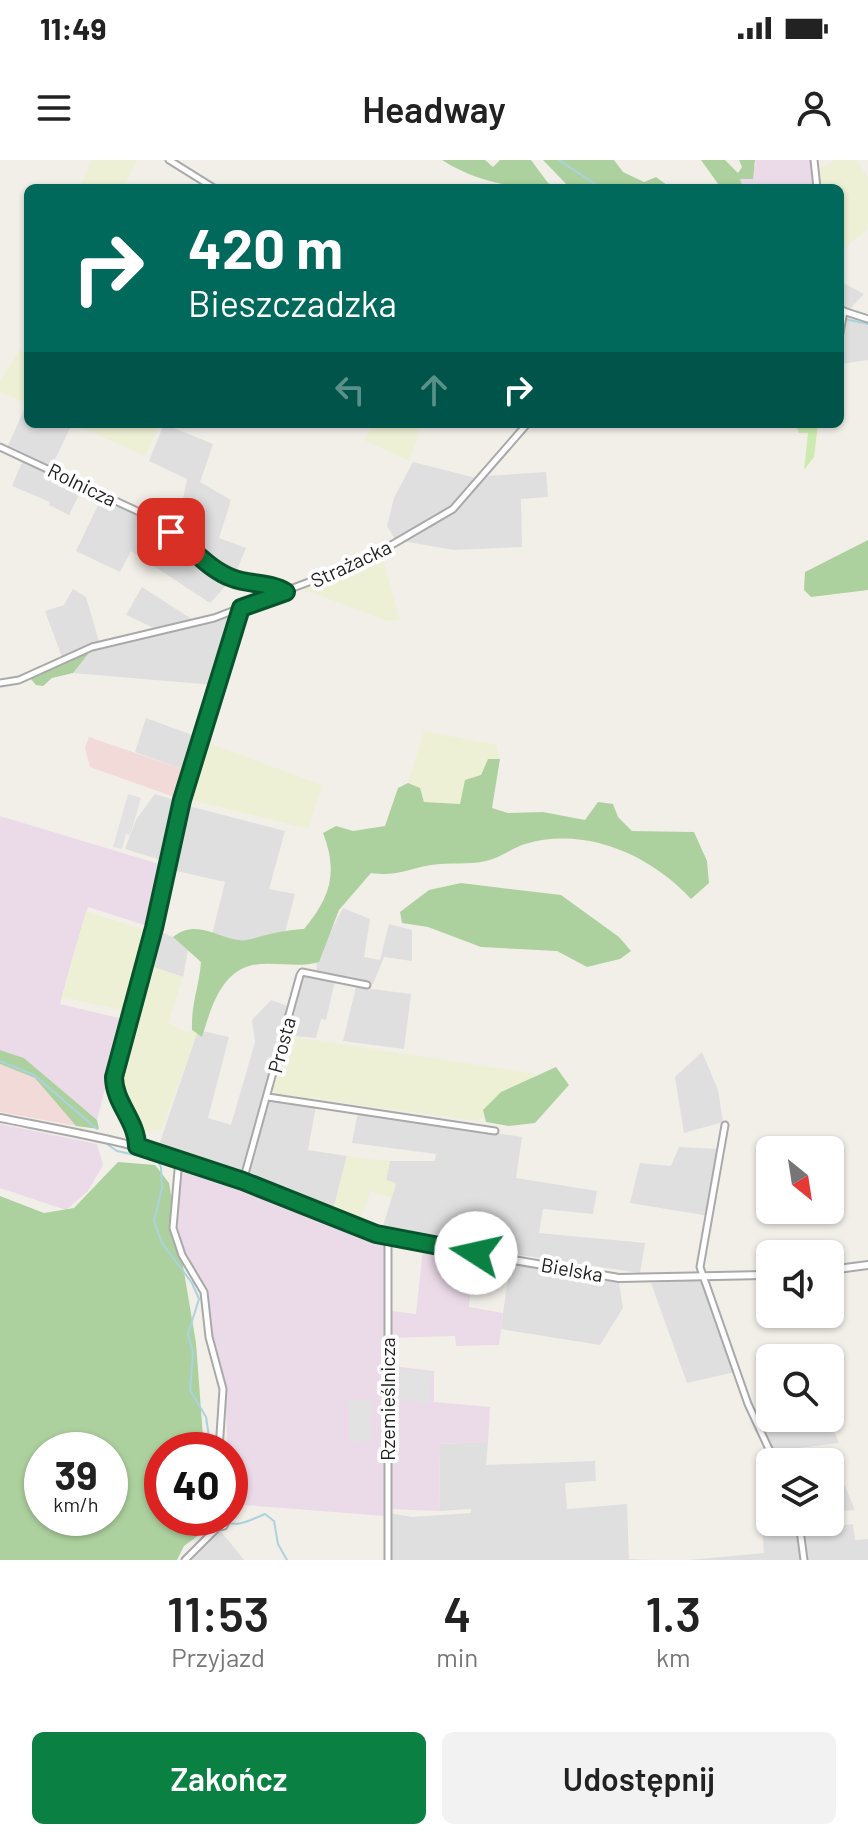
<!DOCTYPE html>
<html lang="pl">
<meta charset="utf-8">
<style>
:root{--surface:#fff;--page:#f2f2f2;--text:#222;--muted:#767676;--accent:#0b8043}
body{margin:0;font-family:Barlow,sans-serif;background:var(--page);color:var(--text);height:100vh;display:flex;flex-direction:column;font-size:30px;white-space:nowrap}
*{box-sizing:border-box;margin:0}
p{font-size:26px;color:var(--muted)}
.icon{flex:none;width:44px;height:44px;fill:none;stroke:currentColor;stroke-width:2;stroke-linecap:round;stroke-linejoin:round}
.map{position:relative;height:1400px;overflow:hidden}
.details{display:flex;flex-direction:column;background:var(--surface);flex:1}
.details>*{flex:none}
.hud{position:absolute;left:24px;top:24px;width:820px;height:244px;border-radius:12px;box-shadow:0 2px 6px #0004;background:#00695c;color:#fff;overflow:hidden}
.needle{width:52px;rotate:150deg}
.tools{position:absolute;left:756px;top:976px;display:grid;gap:16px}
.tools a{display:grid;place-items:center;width:88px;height:88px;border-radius:12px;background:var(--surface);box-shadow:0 2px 6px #0004;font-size:40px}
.speed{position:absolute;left:24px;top:1272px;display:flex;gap:16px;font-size:40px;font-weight:700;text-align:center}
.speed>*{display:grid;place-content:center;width:104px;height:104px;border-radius:50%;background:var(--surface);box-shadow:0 2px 6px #0004;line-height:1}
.speed small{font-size:20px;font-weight:400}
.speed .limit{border:12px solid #d22;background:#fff;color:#111}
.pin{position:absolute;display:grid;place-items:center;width:68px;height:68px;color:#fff;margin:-34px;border-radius:16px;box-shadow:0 4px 12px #0006}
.me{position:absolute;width:88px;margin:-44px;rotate:280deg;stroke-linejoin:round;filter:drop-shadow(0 0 6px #0008)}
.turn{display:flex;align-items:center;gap:28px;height:168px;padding:0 32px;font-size:36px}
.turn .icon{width:104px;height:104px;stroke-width:2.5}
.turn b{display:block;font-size:56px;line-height:68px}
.lanes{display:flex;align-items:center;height:76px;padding:0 32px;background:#0003;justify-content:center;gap:40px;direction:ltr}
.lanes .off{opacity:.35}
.eta{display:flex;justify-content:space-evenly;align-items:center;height:136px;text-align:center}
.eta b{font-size:48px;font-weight:600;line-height:56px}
.action{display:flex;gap:16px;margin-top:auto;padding:16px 32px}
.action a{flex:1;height:92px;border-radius:12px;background:var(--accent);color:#fff;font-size:32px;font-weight:600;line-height:92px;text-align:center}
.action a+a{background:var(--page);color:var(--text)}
.status{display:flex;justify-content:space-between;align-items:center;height:56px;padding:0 40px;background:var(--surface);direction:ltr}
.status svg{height:22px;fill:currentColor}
header{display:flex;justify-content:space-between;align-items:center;height:104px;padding:0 32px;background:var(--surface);font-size:36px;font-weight:600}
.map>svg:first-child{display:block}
.residential{fill:#e0dfdf}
.commercial{fill:#f2dad9}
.industrial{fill:#ebdbe8}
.farmland{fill:#eef0d5}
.grass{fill:#cdebb0}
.forest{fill:#add19e;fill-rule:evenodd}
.parking{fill:#e2e2e2}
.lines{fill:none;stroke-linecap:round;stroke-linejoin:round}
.stream{stroke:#aad3df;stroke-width:2}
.minor-casing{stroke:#a9a9a9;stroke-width:9}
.tertiary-casing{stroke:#a9a9a9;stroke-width:10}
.minor{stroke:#fff;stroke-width:5}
.tertiary{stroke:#fff;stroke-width:6}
.route-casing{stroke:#07532c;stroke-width:20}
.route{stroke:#0b8043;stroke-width:14}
.labels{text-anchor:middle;stroke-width:8;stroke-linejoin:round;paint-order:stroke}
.street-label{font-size:20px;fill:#222;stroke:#fff}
</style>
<div class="status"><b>11:49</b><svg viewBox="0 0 49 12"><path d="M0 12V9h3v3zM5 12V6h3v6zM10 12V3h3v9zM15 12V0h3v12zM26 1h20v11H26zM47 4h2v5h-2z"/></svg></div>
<header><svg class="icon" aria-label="menu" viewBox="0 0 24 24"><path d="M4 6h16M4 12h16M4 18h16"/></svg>Headway<svg class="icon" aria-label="person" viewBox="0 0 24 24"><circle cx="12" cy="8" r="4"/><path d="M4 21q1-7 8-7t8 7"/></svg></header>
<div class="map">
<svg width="868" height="1400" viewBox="0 0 868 1400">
<rect width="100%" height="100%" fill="#f2efe9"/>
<g class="residential">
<polygon points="840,121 864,134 849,150 840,147"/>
<polygon points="840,152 868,162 868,200 840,204"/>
<polygon points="27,243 28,264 72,264 51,308 7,288"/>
<polygon points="164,264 213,284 200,322 231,340 219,378 246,388 234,417 210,443 131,391 120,412 76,391 102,337 147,359 193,391 183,339 187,319 149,301"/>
<polygon points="23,300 82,329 69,355 49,345 50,342 12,326"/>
<polygon points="413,302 480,319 452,347 396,381 387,366 394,338"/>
<polygon points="546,312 548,337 521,339 522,387 454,390 402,381 455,350 487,316"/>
<polygon points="142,427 193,460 154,468 126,455"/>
<polygon points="73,429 86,437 100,485 63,500 45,451 64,445"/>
<polygon points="237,453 214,525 73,513 92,489"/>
<polygon points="146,558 195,576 185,610 135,592"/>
<polygon points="155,634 180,642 167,702 125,689 136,660"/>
<polygon points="185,645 285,671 269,729 295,734 280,792 211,779 225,722 172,710"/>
<polygon points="343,748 370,759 364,797 380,800 389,764 412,770 412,801 384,797 373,824 317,812 316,800"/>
<polygon points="156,770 173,777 188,790 183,817 147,805"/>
<polygon points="302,814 335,821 326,860 321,859 316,878 282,875 268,939 316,946 308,990 347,996 333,1050 242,1013 159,985 198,870 229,877 208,958 231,965 255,882 252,860 271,840 293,848"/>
<polygon points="356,827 411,834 404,889 343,881"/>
<polygon points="702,892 718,930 723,962 684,973 675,917"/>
<polygon points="358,952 522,977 516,1018 597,1031 593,1054 543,1049 539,1073 645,1083 640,1113 459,1086 383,1066 396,1024 386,1020 390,1001 435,1001 436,994 352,983"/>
<polygon points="679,987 718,989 709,1056 630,1043 640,1003 671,1006"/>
<polygon points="510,1102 619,1123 623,1148 600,1185 501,1169"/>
<polygon points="701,1120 735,1212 687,1223 651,1123"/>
<polygon points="795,1258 829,1258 839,1283 774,1291 762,1265"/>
<polygon points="488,1282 486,1305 595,1301 596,1321 565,1323 567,1349 627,1344 629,1399 654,1400 389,1400 390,1353 412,1357 471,1353 471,1349 440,1351 439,1284"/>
<polygon points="830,1291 855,1350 830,1352 830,1302 780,1302 778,1299"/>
<polygon points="770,1356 770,1362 796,1362 801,1400 689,1400 764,1393 761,1357"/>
<polygon points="853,1364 855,1380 868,1379 868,1400 807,1400 803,1370"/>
<polygon points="219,1369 244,1400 188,1400"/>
</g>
<g class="commercial">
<polygon points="89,577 185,610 177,638 90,607 85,588"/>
<polygon points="0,904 35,918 76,966 0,952"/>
</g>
<g class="industrial">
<polygon points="755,0 813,0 815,28 743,28 739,19 756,5"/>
<polygon points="0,656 166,706 154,768 88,747 71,803 60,844 123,859 97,960 24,898 0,890"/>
<polygon points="0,964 97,984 103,1005 88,1031 66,1050 0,1028"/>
<polygon points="182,1005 385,1080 384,1356 230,1344 225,1228 211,1175 207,1130 185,1093 176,1060"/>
<polygon points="423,1089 474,1098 469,1147 503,1153 499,1185 456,1186 455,1176 390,1178 391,1151 416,1154"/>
<polygon points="392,1206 434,1211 434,1242 490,1247 488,1282 439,1284 440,1351 390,1349"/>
</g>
<g class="farmland">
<polygon points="92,0 137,0 123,28 79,28"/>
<polygon points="835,0 856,0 868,17 868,68 840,93 840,28 818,28 816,11"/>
<polygon points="20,190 28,194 28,244 0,232 0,221"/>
<polygon points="73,264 155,264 159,266 145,296"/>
<polygon points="374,264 410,264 420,271 409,301 364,280"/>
<polygon points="381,393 400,460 387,461 302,429"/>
<polygon points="424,571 497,585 500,599 488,599 481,616 460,644 423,642 420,628 408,623"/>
<polygon points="206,582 322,625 309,669 190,640"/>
<polygon points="86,751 145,770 122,850 62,837"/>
<polygon points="147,805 183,817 168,863 187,872 198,870 162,969 142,972 126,945 117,918"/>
<polygon points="288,876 536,914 478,961 277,934 273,930"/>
<polygon points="347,996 390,1001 386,1020 396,1023 391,1038 370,1031 361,1059 333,1050"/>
</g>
<polygon class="grass" points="818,264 814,297 804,310 808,273 799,273 795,264"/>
<g class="forest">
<path d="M442,0h43l8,7 7,-7h31l17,23 10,5c-44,0 -78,-4 -116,-28z"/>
<polygon points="543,0 614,0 623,12 644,22 656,17 671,28 570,28"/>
<polygon points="701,0 725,0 738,13 742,7 739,0 755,0 753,19 740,19 743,28 721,28"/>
<polygon points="868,380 868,430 811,437 804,430 805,412"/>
<polygon points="92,489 73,513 52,518 43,526 36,525 30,518"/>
<path d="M488,599h12l-8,49 16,5 35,-1 42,8 13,-18 15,2 5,13 14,14 62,1 13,29 2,22 -18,16c-41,-44 -105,-73 -166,-55 -13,4 -25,14 -39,17 -17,4 -37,1 -55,4 -24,4 -34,12 -60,8l-32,37 -20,52c-23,7 -48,-2 -70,4 -30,9 -39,46 -47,71l-10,-7c-1,-27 7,-42 9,-68l-28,-25c26,-21 51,7 74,3 20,-5 35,-10 57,-11 27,-32 34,-57 19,-96l13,-7 17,5 32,-5 13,-38 10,-5 12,5 4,14 36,2 5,-24 16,-5z"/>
<polygon points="461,723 561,735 619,777 631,791 620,799 587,807 557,791 481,787 428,767 402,763 400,752 429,730"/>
<polygon points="0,890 24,898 97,960 99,969 76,966 35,918 0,904"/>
<polygon points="556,907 569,925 535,963 509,966 486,962 483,950 501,932"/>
<path d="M118,1002l37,3 14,18 27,160 8,107h-42v68l56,3 -34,25 -7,14h-177v-364l44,17 30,-5zM42,1290h68v68h-68z"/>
</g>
<g class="parking">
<polygon points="128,634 141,638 130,675 126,674 122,689 113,687"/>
<polygon points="401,1210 431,1212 430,1242 399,1241"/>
<polygon points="349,1240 371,1240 371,1281 349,1282"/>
</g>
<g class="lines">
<g class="stream">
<polyline points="559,0 601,28"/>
<polyline points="840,158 868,164"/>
<polyline points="0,901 34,915 97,969"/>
<polyline points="107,984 117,991 157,1000 161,1007 162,1028 154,1061 162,1083 192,1123 199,1139 188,1174 193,1193 190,1230 206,1257 211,1290"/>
<path d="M219,1358c15,12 29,3 46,-4l9,7 4,23 9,16"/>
</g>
<g class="minor-casing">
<g id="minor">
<polyline points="169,0 214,28"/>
<polyline points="814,0 817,28"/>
<polyline points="840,150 868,159"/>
<polyline points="840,173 844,151"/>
<polyline points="0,287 150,357 214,409 231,418 277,426 286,432"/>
<polyline points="0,523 19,520 92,487 214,458 364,401 453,349 527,264"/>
<polyline points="268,937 495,971"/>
<polyline points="725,965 700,1107 748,1244 775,1302"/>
<path d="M137,986c0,-27 -28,-46 -22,-75l39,-143 28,-128 58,-191"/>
<polyline points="179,999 173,1068 182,1095 204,1132 209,1177 223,1229 219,1290"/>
<polyline points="243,1021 300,815 302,812 367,825"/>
<polyline points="388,1077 388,1400"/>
<polyline points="799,1362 804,1400"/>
<polyline points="185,1400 218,1367 224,1366 228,1358"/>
</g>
</g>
<g class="tertiary-casing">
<g id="tertiary">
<path d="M0,958c66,13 132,24 196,46 71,25 139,62 212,78l211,36 151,-3"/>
<polyline points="830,1110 868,1105"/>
</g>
</g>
<use href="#minor" class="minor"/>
<use href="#tertiary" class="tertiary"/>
</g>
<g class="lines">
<g class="route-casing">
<path id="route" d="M171,372c20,15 37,37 61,46 18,7 39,4 54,14l-45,16 -59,192 -28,128 -40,149c0,26 23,44 23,69l106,35 133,53 100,19"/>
</g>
<use href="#route" class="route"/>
</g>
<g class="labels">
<g class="street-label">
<text transform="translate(82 325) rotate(26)" y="7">Rolnicza</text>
<text transform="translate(351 404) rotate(-25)" y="7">Strażacka</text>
<text transform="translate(282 885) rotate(-75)" y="7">Prosta</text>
<text transform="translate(572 1110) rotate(10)" y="7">Bielska</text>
<text transform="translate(388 1239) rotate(-90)" y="7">Rzemieślnicza</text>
</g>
</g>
</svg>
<div class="tools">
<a><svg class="needle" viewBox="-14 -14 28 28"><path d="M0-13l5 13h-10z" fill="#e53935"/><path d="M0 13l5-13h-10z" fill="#767676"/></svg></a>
<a><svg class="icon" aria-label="sound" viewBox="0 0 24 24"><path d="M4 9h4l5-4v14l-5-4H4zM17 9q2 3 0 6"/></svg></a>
<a><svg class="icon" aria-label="search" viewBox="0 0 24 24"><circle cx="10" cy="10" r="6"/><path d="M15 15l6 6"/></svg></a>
<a><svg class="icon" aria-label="layers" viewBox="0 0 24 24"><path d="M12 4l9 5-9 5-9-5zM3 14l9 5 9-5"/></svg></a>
</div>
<div class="speed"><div>39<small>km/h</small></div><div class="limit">40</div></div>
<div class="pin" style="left:171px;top:372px;background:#d93025"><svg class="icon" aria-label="arrive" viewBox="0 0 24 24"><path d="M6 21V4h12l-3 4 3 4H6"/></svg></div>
<svg class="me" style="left:476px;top:1093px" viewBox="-20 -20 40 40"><circle r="19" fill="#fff"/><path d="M0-13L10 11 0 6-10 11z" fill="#0b8043"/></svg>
<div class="hud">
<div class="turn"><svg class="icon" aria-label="right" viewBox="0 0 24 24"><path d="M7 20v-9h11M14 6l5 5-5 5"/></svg><div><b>420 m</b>Bieszczadzka</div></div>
<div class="lanes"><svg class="icon off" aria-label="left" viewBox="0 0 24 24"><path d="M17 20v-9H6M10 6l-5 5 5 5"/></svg><svg class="icon off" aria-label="ahead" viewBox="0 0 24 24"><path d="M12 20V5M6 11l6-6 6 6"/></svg><svg class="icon" aria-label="right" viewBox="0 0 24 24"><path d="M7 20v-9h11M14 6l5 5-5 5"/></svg></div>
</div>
</div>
<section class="details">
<div class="eta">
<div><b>11:53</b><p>Przyjazd</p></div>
<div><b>4</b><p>min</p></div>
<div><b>1.3</b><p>km</p></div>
</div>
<div class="action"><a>Zakończ</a><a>Udostępnij</a></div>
</section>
